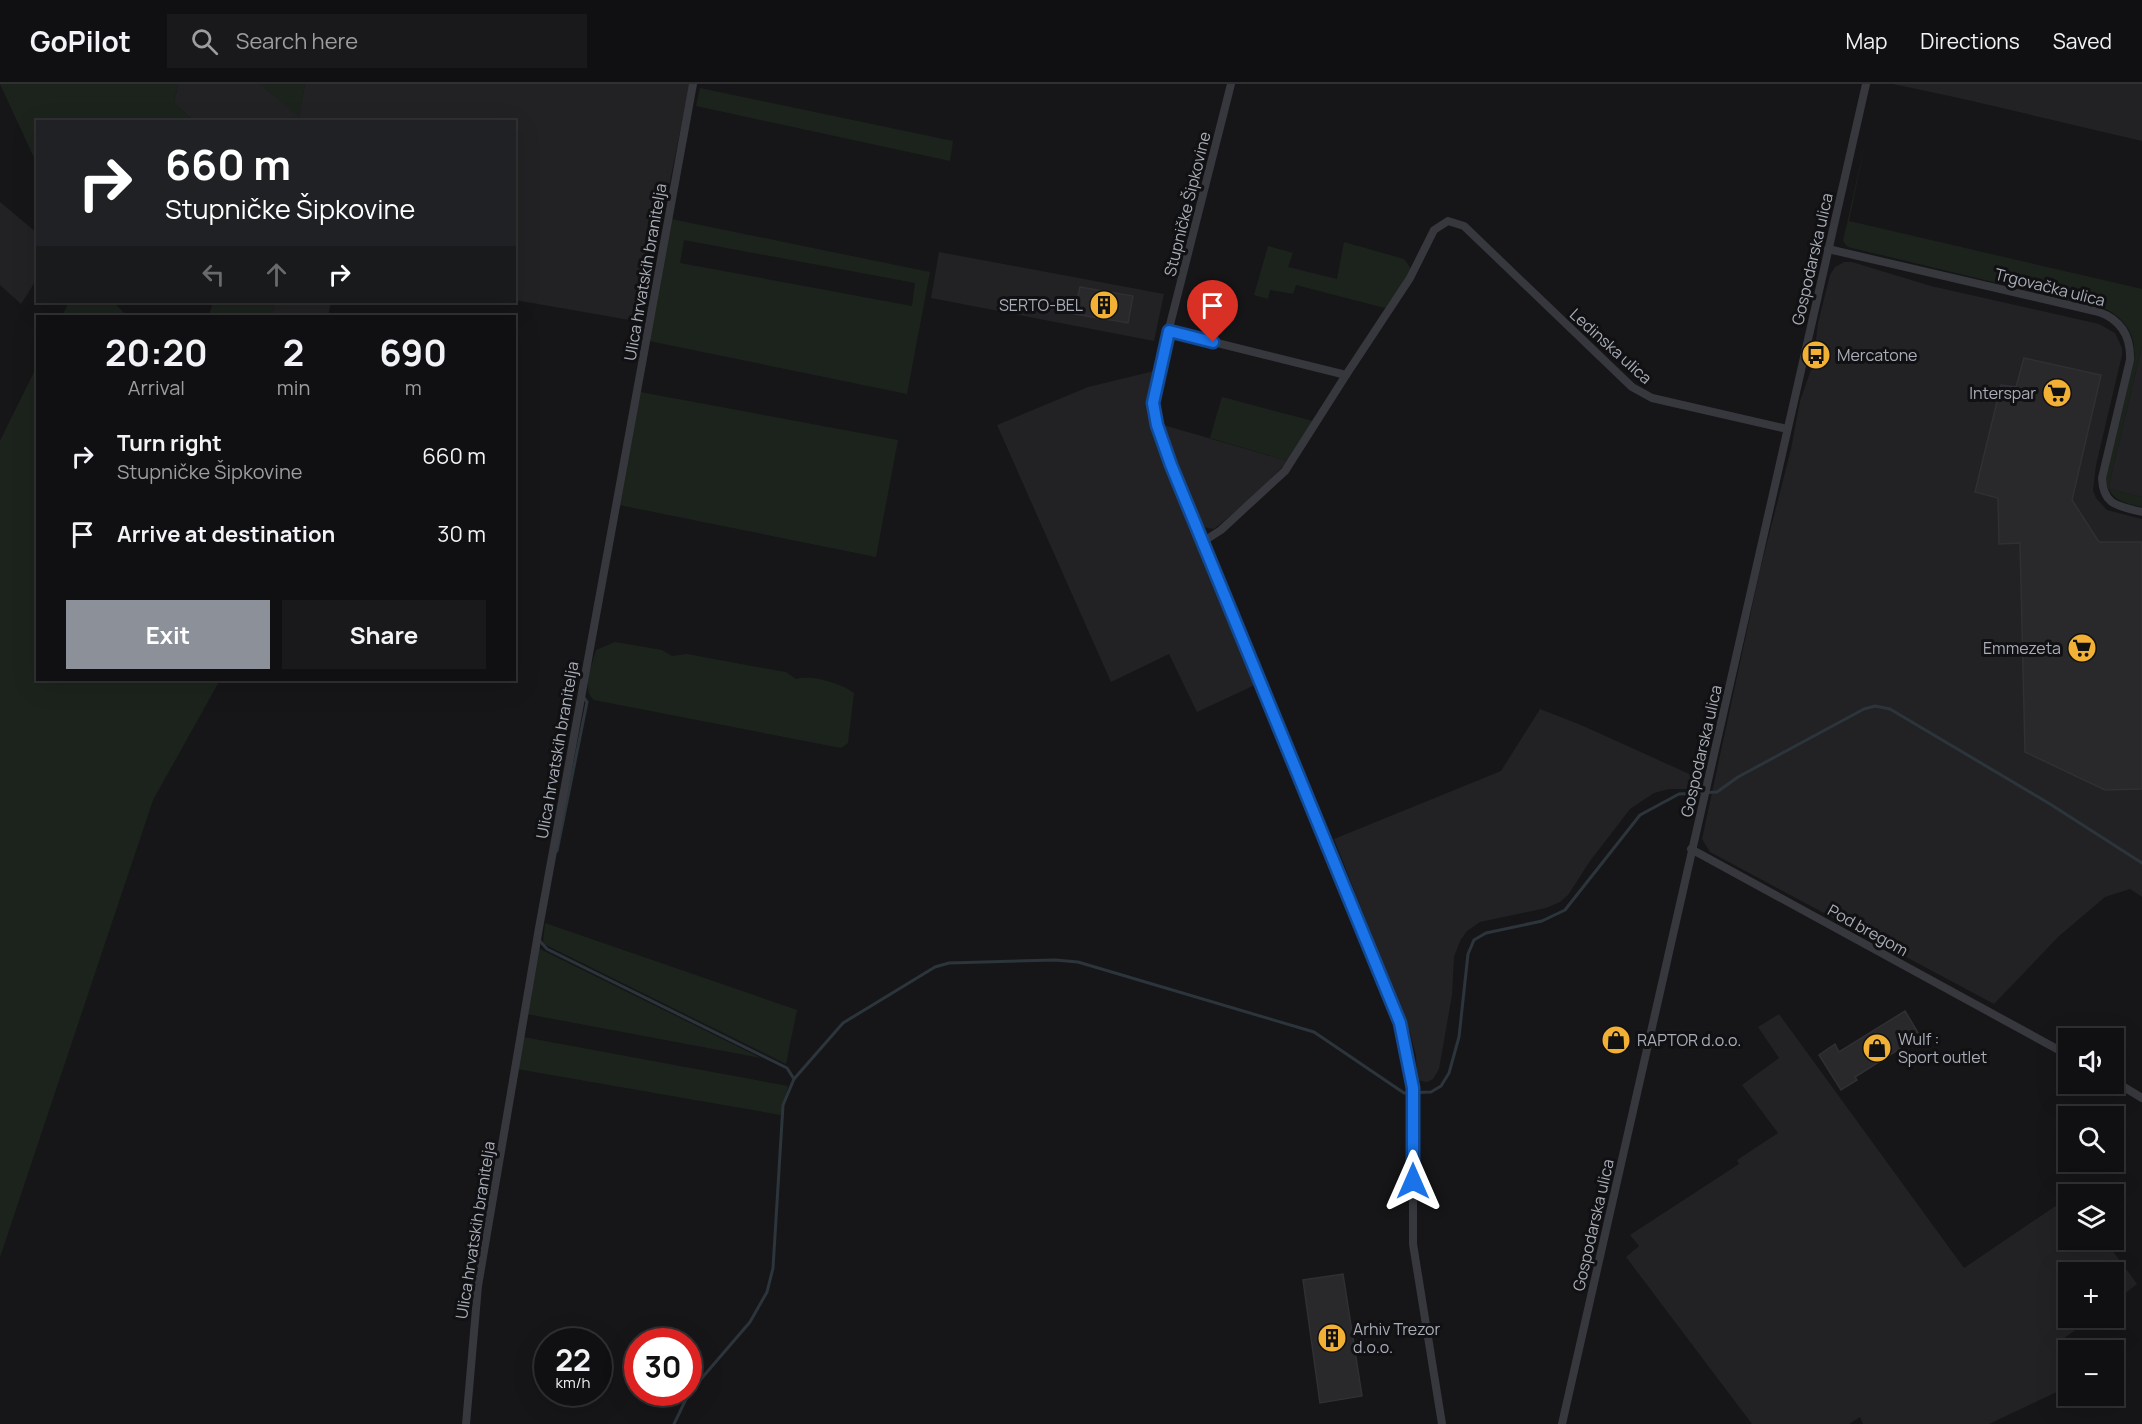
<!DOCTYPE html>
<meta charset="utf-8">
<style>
:root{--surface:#101012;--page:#19191b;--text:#f1f3f6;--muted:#9c9d9f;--line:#303032;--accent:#8c9099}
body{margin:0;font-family:Manrope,sans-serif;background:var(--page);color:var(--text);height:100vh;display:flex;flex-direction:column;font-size:22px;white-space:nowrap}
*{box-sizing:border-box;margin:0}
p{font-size:20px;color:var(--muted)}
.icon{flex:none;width:33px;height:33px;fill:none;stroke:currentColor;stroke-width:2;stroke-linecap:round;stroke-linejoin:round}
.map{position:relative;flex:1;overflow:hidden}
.sheet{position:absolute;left:36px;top:231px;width:480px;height:366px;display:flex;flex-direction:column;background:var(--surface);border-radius:0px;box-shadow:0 6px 24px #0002,0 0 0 2px var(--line)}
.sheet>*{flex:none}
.banner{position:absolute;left:36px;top:36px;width:480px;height:183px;border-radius:0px;box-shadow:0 6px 24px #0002,0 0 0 2px var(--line);background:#202124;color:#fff;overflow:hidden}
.controls{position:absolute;left:2058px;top:944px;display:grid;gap:12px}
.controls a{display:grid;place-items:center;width:66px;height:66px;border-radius:0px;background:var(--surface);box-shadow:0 6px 24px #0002,0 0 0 2px var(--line);font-size:30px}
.speed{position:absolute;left:534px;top:1244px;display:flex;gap:12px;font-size:30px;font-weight:700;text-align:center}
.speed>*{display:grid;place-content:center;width:78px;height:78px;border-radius:50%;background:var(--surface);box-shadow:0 6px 24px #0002,0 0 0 2px var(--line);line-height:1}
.speed small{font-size:15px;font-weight:400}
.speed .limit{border:9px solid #d22;background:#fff;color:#111}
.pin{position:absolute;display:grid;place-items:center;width:51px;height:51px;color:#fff;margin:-62px -26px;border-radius:50% 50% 50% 0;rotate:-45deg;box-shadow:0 0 6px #0007}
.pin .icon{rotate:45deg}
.me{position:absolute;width:66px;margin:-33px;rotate:0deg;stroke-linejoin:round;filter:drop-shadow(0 0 4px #0008)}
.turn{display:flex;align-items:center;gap:21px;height:126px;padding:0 30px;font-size:27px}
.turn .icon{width:78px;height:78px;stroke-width:2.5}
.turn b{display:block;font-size:42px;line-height:51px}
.lanes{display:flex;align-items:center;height:57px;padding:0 30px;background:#0003;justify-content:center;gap:30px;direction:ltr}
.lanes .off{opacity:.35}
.eta{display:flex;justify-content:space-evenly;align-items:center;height:102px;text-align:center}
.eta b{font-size:36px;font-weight:700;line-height:42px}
.cta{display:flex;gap:12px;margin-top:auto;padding:12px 30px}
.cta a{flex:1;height:69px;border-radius:0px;background:var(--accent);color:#fff;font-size:24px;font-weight:700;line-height:69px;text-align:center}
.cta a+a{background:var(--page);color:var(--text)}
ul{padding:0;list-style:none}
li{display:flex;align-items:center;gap:18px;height:78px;padding:0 30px}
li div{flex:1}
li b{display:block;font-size:22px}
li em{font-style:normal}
header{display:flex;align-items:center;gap:36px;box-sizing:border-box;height:84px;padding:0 30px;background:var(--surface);border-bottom:2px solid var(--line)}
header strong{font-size:28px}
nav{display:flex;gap:33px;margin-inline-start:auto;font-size:21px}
.search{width:420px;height:54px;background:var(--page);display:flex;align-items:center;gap:15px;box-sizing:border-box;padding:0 21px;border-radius:0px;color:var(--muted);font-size:22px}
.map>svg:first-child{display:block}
.built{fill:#222225}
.green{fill:#1c231d;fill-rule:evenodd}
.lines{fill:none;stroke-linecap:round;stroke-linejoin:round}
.stream{stroke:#2c353c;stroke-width:3}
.building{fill:#29292c;stroke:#303034;stroke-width:1.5}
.minor{stroke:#37383d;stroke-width:8}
.route-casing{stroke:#114b97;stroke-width:15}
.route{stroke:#1a73e8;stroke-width:10}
.labels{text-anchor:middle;stroke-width:6;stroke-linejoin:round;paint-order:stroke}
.street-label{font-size:16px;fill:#a8adb8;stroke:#111113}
.poi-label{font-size:16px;fill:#a8adb8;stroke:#111113;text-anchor:start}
</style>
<header>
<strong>GoPilot</strong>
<div class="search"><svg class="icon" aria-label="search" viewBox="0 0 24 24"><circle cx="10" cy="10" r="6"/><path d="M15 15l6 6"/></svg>Search here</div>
<nav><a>Map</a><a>Directions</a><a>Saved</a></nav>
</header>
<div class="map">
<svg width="2142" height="1340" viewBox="0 0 2142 1340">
<rect width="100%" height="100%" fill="#161618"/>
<g class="built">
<polygon points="178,0 260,0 299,32 305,0 690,0 641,238 515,216 514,38 194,37 174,19"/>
<polygon points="1893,0 2142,0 2142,57 1959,14"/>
<polygon points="0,118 37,149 37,195 21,220 0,201"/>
<polygon points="939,168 1164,210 1154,257 931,214"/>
<polygon points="1844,178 1852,178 1931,202 2099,240 2115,249 2122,264 2122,271 2096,381 2093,406 2096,414 2107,426 2142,435 2142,813 2130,805 2105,813 2058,853 1994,920 1710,768 1702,755 1760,486 1791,365 1800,317 1813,280 1818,239 1830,191 1835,183"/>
<polygon points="275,218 331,218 328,232 272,232"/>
<polygon points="2142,262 2142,413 2110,405 2109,401"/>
<polygon points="1154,287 1146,317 1158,361 1257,600 1197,628 1169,570 1111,598 997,341 1088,303"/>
<polygon points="1160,340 1288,377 1254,412 1214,445 1207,444 1202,441"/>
<polygon points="1540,625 1581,641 1696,693 1695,705 1669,705 1654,709 1630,725 1590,777 1568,811 1560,818 1546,824 1480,838 1467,847 1460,857 1454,873 1452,911 1439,985 1433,995 1427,998 1417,996 1416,972 1410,948 1334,755 1501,687"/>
<polygon points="1779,930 1964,1184 2060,1119 2068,1117 2068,1155 2104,1155 2137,1200 2114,1218 2114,1188 2068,1188 2068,1233 2093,1233 2059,1258 2065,1304 1989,1340 1863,1340 1860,1333 1849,1340 1752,1340 1626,1173 1639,1162 1630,1151 1739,1080 1737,1076 1778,1049 1742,1001 1779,974 1758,943"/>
</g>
<g class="green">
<polygon points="0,0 178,0 174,19 194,37 38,38 37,80"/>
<polygon points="260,0 305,0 299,33"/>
<polygon points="700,4 953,57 950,77 696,22"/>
<path d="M1866,55l-17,82 293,68v57l-33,139 1,4 32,8v10c-18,-4 -32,-7 -37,-27l29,-120c3,-23 -8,-41 -28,-51l-258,-62 -5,-6z"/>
<path d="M671,135l259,53 -23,122 -258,-53zM684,156l231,43 -3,23 -232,-43z"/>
<polygon points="1344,158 1404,175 1412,186 1385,224 1296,201 1293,210 1270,206 1268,215 1254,211 1268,162 1293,169 1288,183 1337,195"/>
<polygon points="69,218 113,218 127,232 62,232"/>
<polygon points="213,218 275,218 272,232 209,232"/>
<polygon points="37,282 38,596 220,596 153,716 0,1173 0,357"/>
<polygon points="640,308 898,356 876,473 619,421"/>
<polygon points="1222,313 1313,337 1288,377 1210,354"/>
<path d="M615,558l47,8 10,6 15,-2 87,16 12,2 10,7c15,-5 47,5 58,14l-6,50 -7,5 -247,-48c-13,-10 -2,-35 2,-50z"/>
<polygon points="545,839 797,926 786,980 546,861 543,858"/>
<polygon points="538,864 761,974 527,930"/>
<polygon points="523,953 788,1002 781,1031 517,985"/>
</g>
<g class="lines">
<g class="stream">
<polyline points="570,606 574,609"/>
<polyline points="557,767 587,618 584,614"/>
<polyline points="539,856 547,865 787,984 794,995"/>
<polyline points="674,1340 689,1309 750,1238 767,1208 773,1184 783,1021 794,995 843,939 935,883 949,879 1055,876 1078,878 1314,948 1404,1009 1431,1008 1441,1002 1449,989 1459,953 1468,870 1474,856 1486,849 1542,837 1565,826 1640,731 1679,710 1717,708 1738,693 1864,625 1875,622 1890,625 2050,720 2142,779"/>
</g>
</g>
<g class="building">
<polygon points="1080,203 1133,212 1128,239 1074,230"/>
<polygon points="2024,274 2101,291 2072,416 2099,458 2142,458 2142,705 2105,706 2025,668 2020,459 1999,460 1998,414 1975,408 2001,301 2016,303"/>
<polygon points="1905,927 1920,952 1855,993 1857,996 1841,1006 1819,971 1835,960 1839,968"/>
<polygon points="1343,1190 1362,1312 1320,1319 1303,1196"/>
</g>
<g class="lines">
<g class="minor">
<polyline points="1231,0 1161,276 1153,319 1157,341 1168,374 1400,939 1413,1004 1413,1160 1442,1340"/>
<path d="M1828,165l271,63c22,8 32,24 31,48l-28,118c1,28 17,28 40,34"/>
<polyline points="1169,247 1346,291 1285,387 1221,446 1204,457"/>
<polyline points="1346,291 1410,194 1434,146 1448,137 1464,142 1632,303 1652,314 1787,345"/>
<polyline points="1691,765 2068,971"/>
<polyline points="2114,997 2142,1014"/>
<polyline points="466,1340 478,1202 539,844 693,0"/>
<polyline points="1562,1340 1866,0"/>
</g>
</g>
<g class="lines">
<g class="route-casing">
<polyline id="route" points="1213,258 1169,247 1153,319 1157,341 1171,381 1400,939 1413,1004 1413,1097"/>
</g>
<use href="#route" class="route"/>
</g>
<defs>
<g id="building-disc" transform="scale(1.5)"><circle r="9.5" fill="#f2b134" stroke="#111113"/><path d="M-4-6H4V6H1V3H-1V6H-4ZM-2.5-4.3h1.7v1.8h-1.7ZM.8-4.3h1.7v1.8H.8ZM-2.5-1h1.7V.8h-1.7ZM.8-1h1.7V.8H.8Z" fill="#111"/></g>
<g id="bus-disc" transform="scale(1.5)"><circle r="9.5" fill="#f2b134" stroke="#111113"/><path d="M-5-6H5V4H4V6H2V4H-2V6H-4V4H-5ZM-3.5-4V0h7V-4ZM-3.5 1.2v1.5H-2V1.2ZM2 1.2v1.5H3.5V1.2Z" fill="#111"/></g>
<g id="supermarket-disc" transform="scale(1.5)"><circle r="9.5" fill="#f2b134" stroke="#111113"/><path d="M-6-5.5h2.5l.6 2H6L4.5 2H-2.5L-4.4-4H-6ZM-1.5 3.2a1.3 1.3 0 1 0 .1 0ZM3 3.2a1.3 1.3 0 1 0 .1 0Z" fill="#111"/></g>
<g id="shop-disc" transform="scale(1.5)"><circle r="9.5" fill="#f2b134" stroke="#111113"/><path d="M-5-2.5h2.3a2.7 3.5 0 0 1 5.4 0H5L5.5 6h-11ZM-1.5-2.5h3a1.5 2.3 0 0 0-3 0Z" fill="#111"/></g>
</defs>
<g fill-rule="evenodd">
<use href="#building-disc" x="1104" y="221"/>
<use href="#bus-disc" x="1816" y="271"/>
<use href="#supermarket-disc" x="2057" y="309"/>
<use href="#supermarket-disc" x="2082" y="564"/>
<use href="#shop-disc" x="1616" y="956"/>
<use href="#shop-disc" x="1877" y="964"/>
<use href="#building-disc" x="1332" y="1254"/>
</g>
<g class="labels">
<g class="street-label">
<text transform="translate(1187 120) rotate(-76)" y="6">Stupničke Šipkovine</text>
<text transform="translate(1812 175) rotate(-77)" y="6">Gospodarska ulica</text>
<text transform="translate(645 188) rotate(-80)" y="6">Ulica hrvatskih branitelja</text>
<text transform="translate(2050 203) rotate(14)" y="6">Trgovačka ulica</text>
<text transform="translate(1611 262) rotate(42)" y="6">Ledinska ulica</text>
<text transform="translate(557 666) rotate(-80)" y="6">Ulica hrvatskih branitelja</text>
<text transform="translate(1701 667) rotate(-77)" y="6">Gospodarska ulica</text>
<text transform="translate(1868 846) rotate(29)" y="6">Pod bregom</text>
<text transform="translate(1593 1141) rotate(-77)" y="6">Gospodarska ulica</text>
<text transform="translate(475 1146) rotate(-81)" y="6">Ulica hrvatskih branitelja</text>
</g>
<g class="poi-label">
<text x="1083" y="227" text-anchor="end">SERTO-BEL</text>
<text x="1837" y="277">Mercatone</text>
<text x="2036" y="315" text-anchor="end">Interspar</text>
<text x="2061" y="570" text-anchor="end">Emmezeta</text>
<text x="1898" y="961">Wulf :<tspan x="1898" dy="18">Sport outlet</tspan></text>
<text x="1637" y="962">RAPTOR d.o.o.</text>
<text x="1353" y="1251">Arhiv Trezor<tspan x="1353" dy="18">d.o.o.</tspan></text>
</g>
</g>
</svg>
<div class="controls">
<a><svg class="icon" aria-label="sound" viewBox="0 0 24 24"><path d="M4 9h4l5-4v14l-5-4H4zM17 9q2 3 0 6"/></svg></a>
<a><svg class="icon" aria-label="search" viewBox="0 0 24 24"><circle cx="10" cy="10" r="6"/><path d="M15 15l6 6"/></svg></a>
<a><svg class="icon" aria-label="layers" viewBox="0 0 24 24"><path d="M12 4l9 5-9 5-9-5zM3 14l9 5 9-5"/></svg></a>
<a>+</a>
<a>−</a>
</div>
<div class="speed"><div>22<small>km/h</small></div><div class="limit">30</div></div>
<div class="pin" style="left:1213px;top:258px;background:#d93025"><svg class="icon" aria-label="arrive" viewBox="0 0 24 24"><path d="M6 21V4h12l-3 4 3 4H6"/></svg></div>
<svg class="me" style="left:1413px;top:1097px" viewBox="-20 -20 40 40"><path d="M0-17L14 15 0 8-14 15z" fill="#1a73e8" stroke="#fff" stroke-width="4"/></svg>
<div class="banner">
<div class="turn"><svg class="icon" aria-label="right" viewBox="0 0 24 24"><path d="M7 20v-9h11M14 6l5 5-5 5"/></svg><div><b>660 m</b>Stupničke Šipkovine</div></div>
<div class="lanes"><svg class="icon off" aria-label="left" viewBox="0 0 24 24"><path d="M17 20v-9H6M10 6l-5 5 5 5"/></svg><svg class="icon off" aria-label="ahead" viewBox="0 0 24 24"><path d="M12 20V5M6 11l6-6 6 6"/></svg><svg class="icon" aria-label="right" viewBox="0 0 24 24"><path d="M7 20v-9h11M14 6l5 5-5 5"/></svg></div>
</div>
<section class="sheet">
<div class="eta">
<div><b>20:20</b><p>Arrival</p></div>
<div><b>2</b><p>min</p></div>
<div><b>690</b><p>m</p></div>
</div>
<ul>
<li><svg class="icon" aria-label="right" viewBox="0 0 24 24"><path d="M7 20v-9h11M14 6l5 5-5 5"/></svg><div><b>Turn right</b><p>Stupničke Šipkovine</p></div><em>660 m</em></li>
<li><svg class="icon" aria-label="arrive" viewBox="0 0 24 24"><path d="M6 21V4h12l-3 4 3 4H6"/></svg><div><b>Arrive at destination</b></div><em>30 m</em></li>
</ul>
<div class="cta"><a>Exit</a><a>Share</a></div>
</section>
</div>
